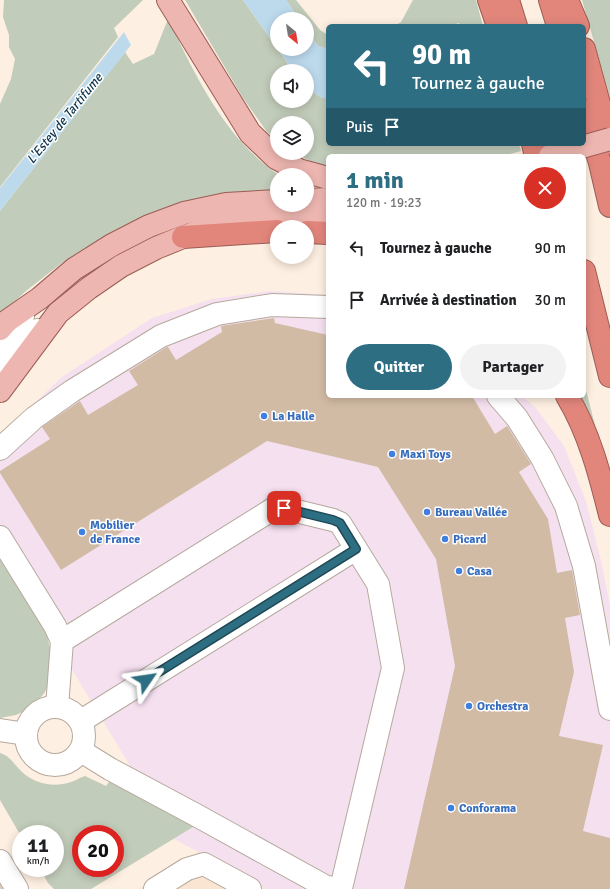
<!DOCTYPE html>
<html lang="fr">
<meta charset="utf-8">
<style>
:root{--surface:#fff;--page:#f2f2f2;--text:#202124;--muted:#757577;--accent:#2e6e82}
body{margin:0;font-family:Signika,sans-serif;background:var(--page);color:var(--text);height:100vh;display:flex;flex-direction:column;font-size:15px;white-space:nowrap}
*{box-sizing:border-box;margin:0}
p{font-size:13px;color:var(--muted)}
.icon{flex:none;width:22px;height:22px;fill:none;stroke:currentColor;stroke-width:2;stroke-linecap:round;stroke-linejoin:round}
.map{position:relative;flex:1;overflow:hidden}
.sheet{position:absolute;left:326px;top:154px;width:260px;height:244px;display:flex;flex-direction:column;background:var(--surface);border-radius:6px;box-shadow:0 2px 10px #0003}
.sheet>*{flex:none}
.hud{position:absolute;left:326px;top:24px;width:260px;height:122px;border-radius:6px;box-shadow:0 2px 10px #0003;background:#2e6e82;color:#fff;overflow:hidden}
.needle{width:26px;rotate:150deg}
.controls{position:absolute;left:270px;top:12px;display:grid;gap:8px}
.controls a{display:grid;place-items:center;width:44px;height:44px;border-radius:50%;background:var(--surface);box-shadow:0 2px 10px #0003;font-size:20px}
.speed{position:absolute;left:12px;top:825px;display:flex;gap:8px;font-size:20px;font-weight:700;text-align:center}
.speed>*{display:grid;place-content:center;width:52px;height:52px;border-radius:50%;background:var(--surface);box-shadow:0 2px 10px #0003;line-height:1}
.speed small{font-size:10px;font-weight:400}
.speed .limit{border:6px solid #d22;background:#fff;color:#111}
.pin{position:absolute;display:grid;place-items:center;width:34px;height:34px;color:#fff;margin:-17px;border-radius:8px;box-shadow:0 2px 6px #0006}
.me{position:absolute;width:44px;margin:-22px;rotate:58deg;stroke-linejoin:round;filter:drop-shadow(0 0 3px #0008)}
.turn{display:flex;align-items:center;gap:14px;height:84px;padding:0 20px;font-size:18px}
.turn .icon{width:52px;height:52px;stroke-width:2.5}
.turn b{display:block;font-size:28px;line-height:34px}
.then{display:flex;align-items:center;height:38px;padding:0 20px;background:#0003;gap:8px;font-size:15px}
.round{display:grid;place-items:center;flex:none;width:42px;height:42px;border-radius:21px;background:var(--page)}
.headline{display:flex;align-items:center;justify-content:space-between;height:68px;padding:0 20px}
h1{font-size:24px;font-weight:800;line-height:30px;color:var(--accent)}
.button{display:flex;gap:8px;margin-top:auto;padding:8px 20px}
.button a{flex:1;height:46px;border-radius:24px;background:var(--accent);color:#fff;font-size:16px;font-weight:800;line-height:46px;text-align:center}
.button a+a{background:var(--page);color:var(--text)}
ul{padding:0;list-style:none}
li{display:flex;align-items:center;gap:12px;height:52px;padding:0 20px}
li div{flex:1}
li b{display:block;font-size:15px}
li em{font-style:normal}
.map>svg:first-child{display:block}
.commercial{fill:#f5e0f0}
.built{fill:#f9e5d1}
.green{fill:#c2ccba;fill-rule:evenodd}
.water{fill:#bddaed}
.building{fill:#d2bba5}
.lines{fill:none;stroke-linecap:round;stroke-linejoin:round}
.minor-tunnel{stroke:#dacec1;stroke-width:22;stroke-dasharray:22 11;stroke-linecap:butt}
.minor-casing{stroke:#b6a99c;stroke-width:24}
.major-casing{stroke:#9a5d54;stroke-width:24}
.highway-casing{stroke:#9a5d54;stroke-width:24}
.minor{stroke:#fff;stroke-width:22}
.major{stroke:#eeb6b0;stroke-width:22}
.highway{stroke:#e2867c;stroke-width:22}
.major-bridge-casing{stroke:#9a5d54;stroke-width:24;stroke-linecap:butt}
.major-bridge{stroke:#eeb6b0;stroke-width:22}
.route-casing{stroke:#1e4854;stroke-width:10}
.route{stroke:#2e6e82;stroke-width:7}
.shop-dot{fill:#3f7fe0;stroke:#fff;stroke-width:1.5}
.labels{text-anchor:middle;stroke-width:3;stroke-linejoin:round;paint-order:stroke}
.shop-label{font-size:12px;font-weight:bold;fill:#366cbe;stroke:#fff;text-anchor:start}
.water-label{font-size:13px;font-style:italic;fill:#0e3449;stroke:#fff}
</style>
<div class="map">
<svg width="610" height="889" viewBox="0 0 610 889">
<rect width="100%" height="100%" fill="#fdefe1"/>
<polygon class="commercial" points="271,291 328,295 328,396 522,396 536,408 564,446 586,501 602,565 610,606 610,889 267,889 174,839 0,550 0,436 62,377 152,318 212,299"/>
<polygon class="built" points="199,852 267,889 138,889"/>
<g class="green">
<polygon points="4,0 143,0 114,28 118,37 0,187 0,104 11,79 15,59 9,47 9,35 3,17"/>
<polygon points="185,0 243,0 293,71 277,71 277,101 307,101 307,88 322,98 328,98 328,144 519,144 521,151 502,156 328,156 328,167 321,166 293,153 307,153 307,123 277,123 277,140 267,132 243,98"/>
<polygon points="286,0 296,0 320,30 328,35 328,49 318,46 307,31 307,19 299,19"/>
<polygon points="413,0 476,0 483,26 461,26 459,23 450,26 394,26 401,22"/>
<polygon points="582,0 610,0 610,97"/>
<path d="M168,19c28,57 56,119 111,156h-2v15l-58,5 -83,26 -38,20 -35,21 -37,29 -26,24v-104l125,-159 8,12 21,-10z"/>
<polygon points="584,382 606,469 573,396 584,396"/>
<polygon points="0,555 46,631 50,648 51,678 45,692 37,702 28,709 16,715 0,718"/>
<path d="M0,753c10,3 14,11 21,18 13,13 33,17 50,11 5,-1 9,-5 14,-6l21,10 5,-7 84,44 -2,4 -102,62h-37l-6,-6 -8,-15h15v-34h-34v2l-21,-36zM81,834h34v34h-34z"/>
</g>
<g class="water">
<polygon points="243,0 286,0 299,19 277,19 277,48"/>
<polygon points="307,31 318,46 328,49 328,98 322,98 307,88 307,71 293,71 278,49 307,49"/>
<polygon points="124,32 131,45 0,211 0,188"/>
</g>
<polygon class="building" points="274,318 275,323 328,335 328,396 472,396 495,434 507,426 531,464 519,472 548,519 557,573 572,570 580,615 565,618 574,672 559,736 603,745 583,831 610,838 610,889 404,889 455,666 436,559 378,467 267,441 61,570 0,473 0,471 50,439 42,427 74,405 80,401 88,415 138,385 129,371 167,347 168,347 176,360 222,332 221,326"/>
<g class="lines">
<polyline class="minor-tunnel" points="0,882 4,889"/>
<g class="minor-casing">
<g id="minor">
<polyline points="0,344 23,316"/>
<polyline points="0,370 24,341 37,330"/>
<polyline points="498,396 517,418 542,458 566,506 584,566 610,709"/>
<polyline points="0,449 34,418 72,391 161,336 217,314 272,305 328,307"/>
<polyline points="0,537 55,626 62,641"/>
<circle cx="55" cy="736" r="29"/>
<polyline points="57,707 62,641 273,509 284,508 333,520 340,523 378,584 393,668 343,880 342,884 336,887 328,888 196,815 110,769 81,751"/>
<polyline points="81,721 356,549"/>
<polyline points="0,730 26,734"/>
<polyline points="0,861 17,889"/>
<polyline points="155,889 187,869 204,864 250,889"/>
</g>
</g>
<g class="major-casing">
<g id="major">
<polyline points="168,0 250,133 276,158 299,170 328,178"/>
<polyline points="307,200 328,199"/>
<polyline points="0,329 7,321 40,298 74,269 112,245 149,226 184,213 226,204 277,201"/>
<polyline points="0,391 58,313 89,288 121,266 156,248 183,237 229,221 286,216 328,215"/>
</g>
</g>
<g class="highway-casing">
<g id="highway">
<polyline points="489,0 498,26"/>
<polyline points="508,0 516,26"/>
<polyline points="550,0 558,26"/>
<polyline points="567,0 578,26"/>
<polyline points="584,49 610,143"/>
<polyline points="584,111 600,163 610,206"/>
<polyline points="533,144 536,156"/>
<polyline points="307,232 328,233"/>
<polyline points="183,237 277,231"/>
<polyline points="584,271 610,376"/>
<path d="M567,396c22,36 33,79 43,119"/>
</g>
</g>
<use href="#minor" class="minor"/>
<use href="#major" class="major"/>
<use href="#highway" class="highway"/>
<g class="major-bridge-casing">
<polyline id="major-bridge" points="550,156 610,139"/>
</g>
<use href="#major-bridge" class="major-bridge"/>
</g>
<g class="lines">
<g class="route-casing">
<polyline id="route" points="146,680 356,549 340,523 333,520 284,508"/>
</g>
<use href="#route" class="route"/>
</g>
<g class="shop-dot">
<circle cx="264" cy="416" r="4"/>
<circle cx="392" cy="454" r="4"/>
<circle cx="427" cy="512" r="4"/>
<circle cx="82" cy="532" r="4"/>
<circle cx="445" cy="539" r="4"/>
<circle cx="459" cy="571" r="4"/>
<circle cx="469" cy="706" r="4"/>
<circle cx="451" cy="808" r="4"/>
</g>
<g class="labels">
<g class="shop-label">
<text x="272" y="420">La Halle</text>
<text x="400" y="458">Maxi Toys</text>
<text x="435" y="516">Bureau Vallée</text>
<text x="90" y="529">Mobilier<tspan x="90" dy="14">de France</tspan></text>
<text x="453" y="543">Picard</text>
<text x="467" y="575">Casa</text>
<text x="477" y="710">Orchestra</text>
<text x="459" y="812">Conforama</text>
</g>
<g class="water-label">
<text transform="translate(64 118) rotate(-51)" y="5">L'Estey de Tartifume</text>
</g>
</g>
</svg>
<div class="controls">
<a><svg class="needle" viewBox="-14 -14 28 28"><path d="M0-13l5 13h-10z" fill="#e53935"/><path d="M0 13l5-13h-10z" fill="#757577"/></svg></a>
<a><svg class="icon" aria-label="sound" viewBox="0 0 24 24"><path d="M4 9h4l5-4v14l-5-4H4zM17 9q2 3 0 6"/></svg></a>
<a><svg class="icon" aria-label="layers" viewBox="0 0 24 24"><path d="M12 4l9 5-9 5-9-5zM3 14l9 5 9-5"/></svg></a>
<a>+</a>
<a>−</a>
</div>
<div class="speed"><div>11<small>km/h</small></div><div class="limit">20</div></div>
<div class="pin" style="left:284px;top:508px;background:#d93025"><svg class="icon" aria-label="arrive" viewBox="0 0 24 24"><path d="M6 21V4h12l-3 4 3 4H6"/></svg></div>
<svg class="me" style="left:146px;top:680px" viewBox="-20 -20 40 40"><path d="M0-17L14 15 0 8-14 15z" fill="#2e6e82" stroke="#fff" stroke-width="4"/></svg>
<div class="hud">
<div class="turn"><svg class="icon" aria-label="left" viewBox="0 0 24 24"><path d="M17 20v-9H6M10 6l-5 5 5 5"/></svg><div><b>90 m</b>Tournez à gauche</div></div>
<div class="then">Puis<svg class="icon" aria-label="arrive" viewBox="0 0 24 24"><path d="M6 21V4h12l-3 4 3 4H6"/></svg></div>
</div>
<section class="sheet">
<div class="headline"><div><h1>1 min</h1><p>120 m · 19:23</p></div><a class="round" style="background:#d93025;color:#fff"><svg class="icon" aria-label="close" viewBox="0 0 24 24"><path d="M6 6l12 12M18 6L6 18"/></svg></a></div>
<ul>
<li><svg class="icon" aria-label="left" viewBox="0 0 24 24"><path d="M17 20v-9H6M10 6l-5 5 5 5"/></svg><div><b>Tournez à gauche</b></div><em>90 m</em></li>
<li><svg class="icon" aria-label="arrive" viewBox="0 0 24 24"><path d="M6 21V4h12l-3 4 3 4H6"/></svg><div><b>Arrivée à destination</b></div><em>30 m</em></li>
</ul>
<div class="button"><a>Quitter</a><a>Partager</a></div>
</section>
</div>
